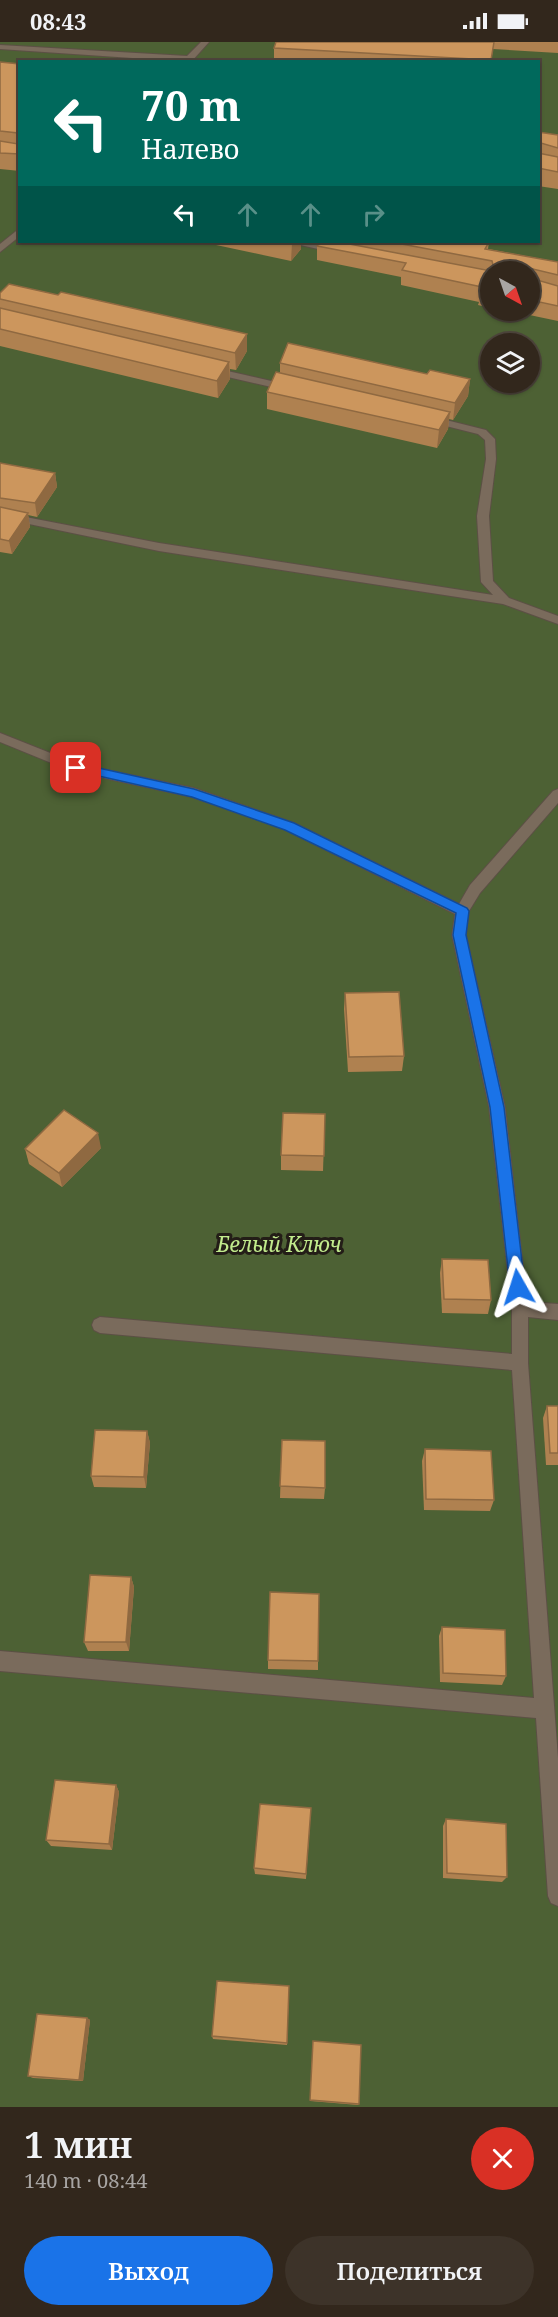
<!DOCTYPE html>
<html lang="ru">
<meta charset="utf-8">
<style>
:root{--surface:#32271c;--page:#3d3329;--text:#f1f3f6;--muted:#a8a5a3;--line:#4d443b;--accent:#1a73e8}
body{margin:0;font-family:"Noto Serif",serif;background:var(--page);color:var(--text);height:100vh;display:flex;flex-direction:column;font-size:22px;white-space:nowrap}
*{box-sizing:border-box;margin:0}
p{font-size:20px;color:var(--muted)}
.icon{flex:none;width:33px;height:33px;fill:none;stroke:currentColor;stroke-width:2;stroke-linecap:round;stroke-linejoin:round}
.map{position:relative;height:2065px;overflow:hidden}
.sheet{display:flex;flex-direction:column;background:var(--surface);flex:1}
.sheet>*{flex:none}
.banner{position:absolute;left:18px;top:18px;width:522px;height:183px;border-radius:0px;box-shadow:0 2px 4px #0004,0 0 0 2px var(--line);background:#00695c;color:#fff;overflow:hidden}
.needle{width:39px;rotate:140deg}
.controls{position:absolute;left:480px;top:219px;display:grid;gap:12px}
.controls a{display:grid;place-items:center;width:60px;height:60px;border-radius:50%;background:var(--surface);box-shadow:0 2px 4px #0004,0 0 0 2px var(--line);font-size:30px}
.pin{position:absolute;display:grid;place-items:center;width:51px;height:51px;color:#fff;margin:-26px;border-radius:12px;box-shadow:0 3px 9px #0006}
.me{position:absolute;width:66px;margin:-33px;rotate:354deg;stroke-linejoin:round;filter:drop-shadow(0 0 4px #0008)}
.turn{display:flex;align-items:center;gap:21px;height:126px;padding:0 24px;font-size:27px}
.turn .icon{width:78px;height:78px;stroke-width:2.5}
.turn b{display:block;font-size:42px;line-height:51px}
.lanes{display:flex;align-items:center;height:57px;padding:0 24px;background:#0003;justify-content:center;gap:30px;direction:ltr}
.lanes .off{opacity:.35}
.round{display:grid;place-items:center;flex:none;width:63px;height:63px;border-radius:32px;background:var(--page)}
.overview{display:flex;align-items:center;justify-content:space-between;height:102px;padding:0 24px}
h1{font-size:36px;font-weight:600;line-height:45px}
.action{display:flex;gap:12px;margin-top:auto;padding:12px 24px}
.action a{flex:1;height:69px;border-radius:36px;background:var(--accent);color:#fff;font-size:24px;font-weight:600;line-height:69px;text-align:center}
.action a+a{background:var(--page);color:var(--text)}
.status{display:flex;justify-content:space-between;align-items:center;height:42px;padding:0 30px;background:var(--surface);direction:ltr}
.status svg{height:16px;fill:currentColor}
.map>svg:first-child{display:block}
.green{fill:#4d6134;fill-rule:evenodd}
.lines{fill:none;stroke-linecap:round;stroke-linejoin:round}
.service-casing{stroke:#5c5045;stroke-width:2}
.service{fill:#7a6b5c;fill-rule:evenodd}
.wall{fill:#af8150}
.shaded-wall{fill:#8f6941}
.building{fill:#cc965d;stroke:#8f6941;stroke-width:1.5}
.route{fill:#1a73e8;stroke:#114b97;stroke-width:1.5}
.labels{text-anchor:middle;stroke-width:6;stroke-linejoin:round;paint-order:stroke}
.park-label{font-size:21px;font-style:italic;fill:#c1ea8c;stroke:#231d17}
</style>
<div class="status"><b>08:43</b><svg viewBox="0 0 49 12"><path d="M0 12V9h3v3zM5 12V6h3v6zM10 12V3h3v9zM15 12V0h3v12zM26 1h20v11H26zM47 4h2v5h-2z"/></svg></div>
<div class="map">
<svg width="558" height="2065" viewBox="0 0 558 2065">
<rect width="100%" height="100%" fill="#423426"/>
<path class="green" d="M0,0h558v2065h-558zM20,20h518v180h-518zM490,230h40v38h-40zM490,302h40v38h-40z"/>
<g class="lines">
<g class="service-casing">
<g id="service">
<polygon points="201,0 209,0 191,20 0,7 0,3 187,14"/>
<polygon points="20,186 20,194 0,210 0,202"/>
<polygon points="287,200 305,200 341,208 336,211"/>
<polygon points="210,325 293,344 294,346 289,349 206,330 205,328"/>
<polygon points="430,374 486,388 495,397 496,417 489,474 493,539 509,556 558,574 558,582 503,562 159,509 0,476 0,470 159,501 493,553 481,540 477,474 486,417 485,398 478,392 426,379 425,377"/>
<polygon points="0,691 78,722 194,746 294,781 459,862 470,843 553,749 558,747 558,761 480,851 469,869 466,893 505,1065 527,1260 558,1262 558,1278 528,1275 528,1321 558,1716 558,1864 551,1861 548,1854 536,1676 0,1629 0,1609 534,1656 512,1328 100,1291 94,1288 92,1283 94,1278 100,1275 512,1312 512,1267 489,1065 452,893 455,872 284,787 192,755 71,729 0,700"/>
</g>
</g>
<use href="#service" class="service"/>
</g>
<g class="wall">
<polygon points="276,0 558,0 558,11 493,7 491,20 274,19 274,6"/>
<polygon points="0,20 20,22 20,129 0,127"/>
<polygon points="538,90 558,93 558,147 538,144"/>
<polygon points="202,200 301,200 301,207 291,219"/>
<polygon points="320,200 489,200 488,207 558,220 558,279 505,268 530,268 530,230 490,230 490,266 478,263 479,260 401,243 401,235 317,218 317,204"/>
<polygon points="0,257 247,309 236,328 230,327 230,337 218,356 0,304"/>
<polygon points="280,321 427,332 470,337 468,354 453,378 449,377 448,387 437,406 267,367 267,350 280,331"/>
<polygon points="0,421 55,431 57,445 37,475 28,473 30,485 12,512 0,510"/>
<polygon points="345,951 404,1014 402,1029 348,1030 344,967"/>
<polygon points="325,1072 323,1129 281,1128 281,1113"/>
<polygon points="101,1106 62,1145 29,1122 25,1107"/>
<polygon points="442,1217 491,1258 488,1272 442,1271 440,1231"/>
<polygon points="547,1364 558,1364 558,1423 546,1423 543,1376"/>
<polygon points="147,1389 150,1401 146,1446 94,1445 91,1434"/>
<polygon points="282,1398 325,1446 324,1457 280,1456"/>
<polygon points="425,1407 494,1458 490,1469 424,1468 422,1419"/>
<polygon points="131,1535 134,1545 129,1609 88,1609 84,1600"/>
<polygon points="442,1585 506,1634 502,1643 440,1640 439,1594"/>
<polygon points="268,1618 318,1619 318,1628 268,1627"/>
<polygon points="116,1743 119,1750 112,1808 51,1804 46,1798"/>
<polygon points="311,1766 306,1837 255,1832 254,1826"/>
<polygon points="446,1777 507,1835 502,1840 443,1836 443,1784"/>
<polygon points="289,1944 287,2003 213,1997 212,1994"/>
<polygon points="87,1976 90,1978 83,2039 33,2036 28,2034"/>
<polygon points="313,1999 359,2062 358,2063 310,2059"/>
</g>
<g class="shaded-wall">
<polygon points="293,200 301,200 301,207 291,219 292,202"/>
<polygon points="247,292 247,309 236,328 235,311"/>
<polygon points="229,320 230,337 218,356 217,339"/>
<polygon points="470,337 468,354 453,378 455,361"/>
<polygon points="450,370 448,387 437,406 439,388"/>
<polygon points="55,431 57,445 37,475 35,461"/>
<polygon points="28,471 30,485 12,512 9,499"/>
<polygon points="98,1091 101,1106 62,1145 59,1131"/>
<polygon points="147,1389 150,1401 146,1446 144,1435"/>
<polygon points="131,1535 134,1545 129,1609 126,1600"/>
<polygon points="116,1743 119,1750 112,1808 109,1802"/>
<polygon points="87,1976 90,1978 83,2039 79,2038"/>
</g>
<g class="building">
<polygon points="276,0 494,0 491,18 274,6"/>
<polygon points="0,20 20,22 20,93 18,91 0,89"/>
<polygon points="538,90 558,93 558,106 541,101 538,103"/>
<polygon points="20,95 20,112 0,111 0,99 18,102"/>
<polygon points="538,111 558,115 558,130 538,126"/>
<polygon points="280,200 293,200 292,202"/>
<polygon points="320,200 339,200 491,229 494,227 492,219 391,200 489,200 485,207 558,220 558,233 533,227 530,229 530,236 558,244 558,264 530,258 530,230 490,230 490,250 480,248 482,245 402,228 406,221 317,204"/>
<polygon points="9,242 58,253 61,250 247,292 235,311 0,257 0,251"/>
<polygon points="0,266 229,320 217,339 0,287"/>
<polygon points="288,301 427,332 430,328 470,337 455,361 280,321"/>
<polygon points="276,330 450,370 439,388 267,350"/>
<polygon points="0,421 55,431 35,461 0,456"/>
<polygon points="0,465 28,471 9,499 0,497"/>
<polygon points="399,950 404,1014 349,1015 345,951"/>
<polygon points="64,1068 98,1091 59,1131 25,1107"/>
<polygon points="283,1071 325,1072 324,1114 281,1113"/>
<polygon points="442,1217 488,1218 491,1258 444,1257"/>
<polygon points="547,1364 558,1364 558,1411 550,1411"/>
<polygon points="95,1388 147,1389 144,1435 91,1434"/>
<polygon points="282,1398 325,1399 325,1446 280,1444"/>
<polygon points="425,1407 491,1409 494,1458 426,1457"/>
<polygon points="90,1533 131,1535 126,1600 84,1600"/>
<polygon points="270,1550 319,1552 318,1619 268,1618"/>
<polygon points="442,1585 505,1588 506,1634 443,1631"/>
<polygon points="55,1738 116,1743 109,1802 46,1798"/>
<polygon points="260,1762 311,1766 306,1832 254,1826"/>
<polygon points="446,1777 506,1782 507,1835 447,1831"/>
<polygon points="217,1939 289,1944 287,2001 212,1994"/>
<polygon points="37,1972 87,1976 79,2038 28,2034"/>
<polygon points="313,1999 361,2003 359,2062 310,2058"/>
</g>
<polygon class="route" points="76,721 194,747 294,781 467,866 469,869 466,893 504,1065 525,1245 523,1250 518,1252 513,1250 510,1245 490,1065 453,893 456,871 285,788 192,755 72,728 70,726"/>
<g class="labels">
<g class="park-label">
<text x="279" y="1210">Белый Ключ</text>
</g>
</g>
</svg>
<div class="controls">
<a><svg class="needle" viewBox="-14 -14 28 28"><path d="M0-13l5 13h-10z" fill="#e53935"/><path d="M0 13l5-13h-10z" fill="#a8a5a3"/></svg></a>
<a><svg class="icon" aria-label="layers" viewBox="0 0 24 24"><path d="M12 4l9 5-9 5-9-5zM3 14l9 5 9-5"/></svg></a>
</div>
<div class="pin" style="left:76px;top:726px;background:#d93025"><svg class="icon" aria-label="arrive" viewBox="0 0 24 24"><path d="M6 21V4h12l-3 4 3 4H6"/></svg></div>
<svg class="me" style="left:518px;top:1245px" viewBox="-20 -20 40 40"><path d="M0-17L14 15 0 8-14 15z" fill="#1a73e8" stroke="#fff" stroke-width="4"/></svg>
<div class="banner">
<div class="turn"><svg class="icon" aria-label="left" viewBox="0 0 24 24"><path d="M17 20v-9H6M10 6l-5 5 5 5"/></svg><div><b>70 m</b>Налево</div></div>
<div class="lanes"><svg class="icon" aria-label="left" viewBox="0 0 24 24"><path d="M17 20v-9H6M10 6l-5 5 5 5"/></svg><svg class="icon off" aria-label="ahead" viewBox="0 0 24 24"><path d="M12 20V5M6 11l6-6 6 6"/></svg><svg class="icon off" aria-label="ahead" viewBox="0 0 24 24"><path d="M12 20V5M6 11l6-6 6 6"/></svg><svg class="icon off" aria-label="right" viewBox="0 0 24 24"><path d="M7 20v-9h11M14 6l5 5-5 5"/></svg></div>
</div>
</div>
<section class="sheet">
<div class="overview"><div><h1>1 мин</h1><p>140 m · 08:44</p></div><a class="round" style="background:#d93025;color:#fff"><svg class="icon" aria-label="close" viewBox="0 0 24 24"><path d="M6 6l12 12M18 6L6 18"/></svg></a></div>
<div class="action"><a>Выход</a><a>Поделиться</a></div>
</section>
